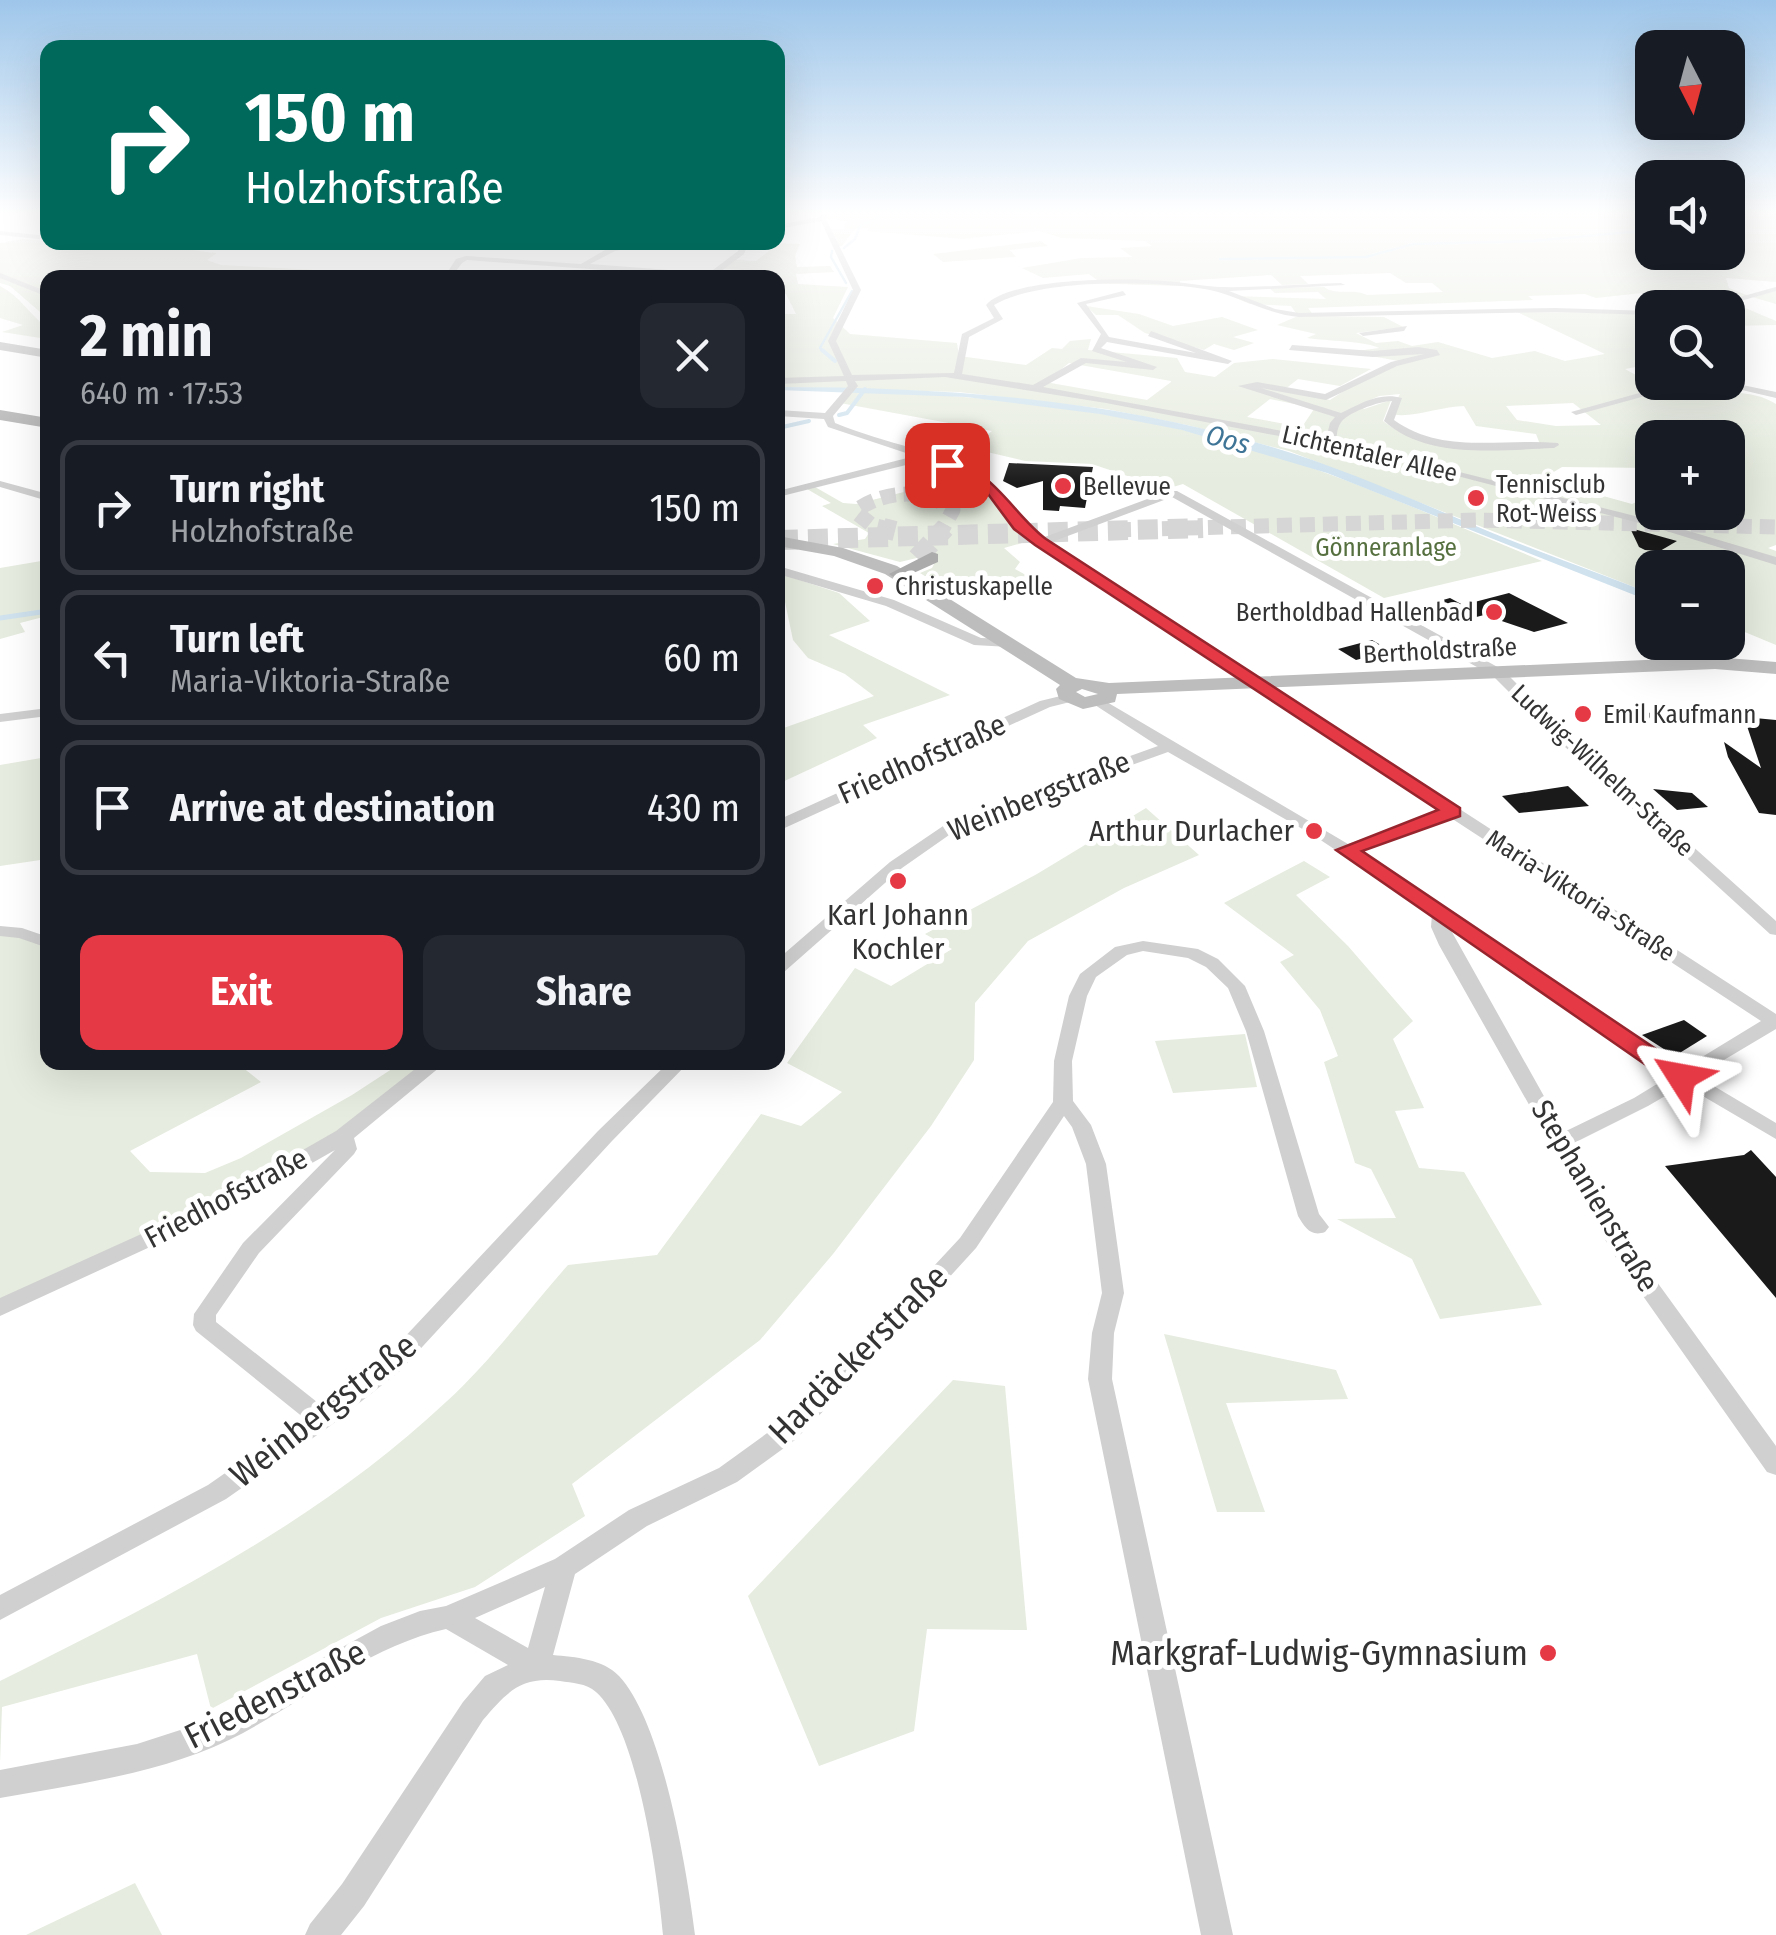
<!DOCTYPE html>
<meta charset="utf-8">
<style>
:root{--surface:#171b24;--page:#242831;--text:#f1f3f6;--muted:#9ea1a6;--line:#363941;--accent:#e63946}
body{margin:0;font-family:"Fira Sans Condensed",sans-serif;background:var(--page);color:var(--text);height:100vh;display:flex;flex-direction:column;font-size:38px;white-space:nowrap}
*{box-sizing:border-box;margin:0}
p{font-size:32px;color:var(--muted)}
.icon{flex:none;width:55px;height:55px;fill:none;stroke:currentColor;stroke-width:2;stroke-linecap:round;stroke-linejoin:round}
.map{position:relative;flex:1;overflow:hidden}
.panel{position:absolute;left:40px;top:270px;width:745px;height:800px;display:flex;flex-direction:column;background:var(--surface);border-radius:20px;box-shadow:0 10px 40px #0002}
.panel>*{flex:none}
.guide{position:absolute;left:40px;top:40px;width:745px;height:210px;border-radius:20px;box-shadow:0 10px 40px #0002;background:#00695c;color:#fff;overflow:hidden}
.needle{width:65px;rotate:174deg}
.controls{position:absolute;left:1635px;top:30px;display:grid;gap:20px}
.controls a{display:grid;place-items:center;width:110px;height:110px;border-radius:20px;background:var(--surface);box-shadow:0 10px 40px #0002;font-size:50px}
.pin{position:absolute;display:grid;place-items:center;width:85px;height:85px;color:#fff;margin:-42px;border-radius:20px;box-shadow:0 5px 15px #0006}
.me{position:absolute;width:110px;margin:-55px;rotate:304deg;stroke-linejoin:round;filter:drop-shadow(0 0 8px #0008)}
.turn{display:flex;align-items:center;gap:35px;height:210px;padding:0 40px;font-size:45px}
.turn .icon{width:130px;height:130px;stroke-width:2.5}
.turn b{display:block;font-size:70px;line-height:85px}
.round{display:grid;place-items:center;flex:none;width:105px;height:105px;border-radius:20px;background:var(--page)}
.summary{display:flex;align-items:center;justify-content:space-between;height:170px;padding:0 40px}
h1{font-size:60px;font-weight:700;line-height:75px}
.primary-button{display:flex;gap:20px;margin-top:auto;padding:20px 40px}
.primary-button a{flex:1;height:115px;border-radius:20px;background:var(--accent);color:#fff;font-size:40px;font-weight:700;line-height:115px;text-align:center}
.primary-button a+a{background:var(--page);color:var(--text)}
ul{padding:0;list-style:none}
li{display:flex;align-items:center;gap:30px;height:135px;margin:0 20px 15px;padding:0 20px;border:5px solid var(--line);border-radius:20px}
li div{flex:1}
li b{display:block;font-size:38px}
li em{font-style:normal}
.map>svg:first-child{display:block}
.green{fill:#e6ecdf;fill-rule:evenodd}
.water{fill:#cfe2ee}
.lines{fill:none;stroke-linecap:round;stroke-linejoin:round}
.stream-far2{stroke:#cfe2ee;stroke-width:2.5}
.stream-far1{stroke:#cfe2ee;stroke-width:4}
.stream{stroke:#cfe2ee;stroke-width:5}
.building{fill:#1a1a1a}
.primary-tunnel-far1{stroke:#d6d6d6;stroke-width:15;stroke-dasharray:15 8;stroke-linecap:butt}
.primary-tunnel{stroke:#d6d6d6;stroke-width:20;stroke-dasharray:20 10;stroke-linecap:butt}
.minor{fill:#d0d0d0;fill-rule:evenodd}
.secondary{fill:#bdbdbd;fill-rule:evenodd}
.primary{fill:#ababab;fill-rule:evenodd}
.route{fill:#e63946;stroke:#96252e;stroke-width:2.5}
.poi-dot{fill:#e63946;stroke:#fff;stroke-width:4}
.labels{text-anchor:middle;stroke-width:10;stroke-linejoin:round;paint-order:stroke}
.far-street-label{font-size:25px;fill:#333;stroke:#fff}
.far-poi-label{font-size:25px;fill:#333;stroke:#fff;text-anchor:start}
.far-park-label{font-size:25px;fill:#56703f;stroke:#fff}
.far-water-label{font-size:28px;font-style:italic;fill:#3f7597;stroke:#fff}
.street-label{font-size:30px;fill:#333;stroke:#fff}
.poi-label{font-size:30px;fill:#333;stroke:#fff;text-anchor:end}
.near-street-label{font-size:35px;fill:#333;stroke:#fff}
.near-poi-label{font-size:35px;fill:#333;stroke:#fff;text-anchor:end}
</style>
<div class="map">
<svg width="1776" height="1935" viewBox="0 0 1776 1935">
<rect width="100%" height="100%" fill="#fff"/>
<g class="green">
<path d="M825,213h827v39h76v-39h48v69l-50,-4 3,10 20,8 27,-7v15l-27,-8 -18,6 45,19v4l-48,1v-18l-24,-1 9,-3 -44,-14 -73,8 -11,-4 -57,2 5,4 -225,8 6,8 70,1 19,10 -47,6 20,10 22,-2 14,5 26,-4 54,16 43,-7 30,10 40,-7 -88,-42 135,1v51l-27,5c20,12 43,20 67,22 28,3 59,-3 84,13v141l-8,3 8,3v94l-48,-20v-57h-76v26l-363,-143 -102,-26 -81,-16 -147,-17 -181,-5v-73h18l-10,-20 -8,-3v-13l-11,-1v-6l-45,-2 14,-9 20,1 23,-18 21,1 -5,12 2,11 33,-1 4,6 -38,2 2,10 50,3 -15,31 17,16 107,9 2,13 67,9 26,-17 10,1 8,-8 21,-2 -3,11 89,8 8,14 30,5 19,-14 39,-4 98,10 -31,17 -42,-7 -14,11 46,10 34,-22 40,-16 -55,-10 30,-4c-13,-7 -53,-7 -72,-10l9,-4 -39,-9 21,-9 -7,-10 -41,-2 -19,-8 95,3 -8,-7 -43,1 -6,-5 55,-1c12,9 30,1 43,8l76,-3 -11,-9h-26l-16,-10 -90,3 8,8 -26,1 -11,-10 -91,6v5l-95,-3 12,-3 -8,-6 -46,4 -21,-10 59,-10 51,-1 -12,-9 32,-2 -7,-5 -83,-3 -22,-7 -78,8 -95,-8 2,-3 -14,1 -13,17 -9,1 -6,-18h17l2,-8 -23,-3zM1069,363l102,18v1l-24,18 -102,-18zM1400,394l-10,20c22,5 51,-8 74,-8l12,20 60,8 5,13c-53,-1 -115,8 -158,-26l8,-21 -27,9 -7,-3 22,-10zM1270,399l44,9v1l-12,18 -55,-10zM1573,403l28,22 -45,1 -39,-6 -11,-14zM1652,438h76v74h-76v-17l-20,9 -90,-25 20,-12 90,1z"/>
<path d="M23,239c45,6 88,3 133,5 20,1 40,8 61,9l-10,7 14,5 133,7 -20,6h-286l-1,40 -37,-32 -10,-3v-40z"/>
<polygon points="1041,241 1048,246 1010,250 1016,257 943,262 933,254"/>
<path d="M0,286c20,10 30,29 47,42v11l-45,-7 21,-7 -23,-7z"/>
<polygon points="1086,306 1139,314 1173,326 1222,317 1258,330 1233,337 1254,343 1234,350 1214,344 1204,350 1145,333 1118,315 1096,315"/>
<path d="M849,391c147,4 298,21 437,68 87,29 171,67 256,102l-158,37 -201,-114 -17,5 -74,-25 -67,-3 -55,-13 22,-17 -152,-28z"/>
<path d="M815,487l28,16 13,1 48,-12 44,4 42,-4c13,11 28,25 30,43l9,6 -25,7 16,14 -5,7 23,13 -13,5 3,7 -37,2 -16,-18 -39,5 -16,-10 12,-5 4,-8 -11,-4 -25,6 -67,-18 32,-5 4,-6 -47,-27 9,-3 -24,-14z"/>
<polygon points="47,560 47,616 20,623 25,632 0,639 0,568"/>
<polygon points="778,573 839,593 870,621 829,635 950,695 863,725 877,738 778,784 778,730 874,696 845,674 808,658 793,640 785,602 778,600"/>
<polygon points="47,757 47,859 0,866 0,765"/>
<path d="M1146,808l53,47 -75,33 -96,53 -53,62 -1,57 -43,66 -98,128 -73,86 -188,144 13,32 -110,71 -94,31 -170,91 -14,-55 -195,53 -2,56v-82c159,-79 316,-157 446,-279 45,-41 82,-92 122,-137l89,-10 104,-141 40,12 41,-34 -55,-29 68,-95 36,18 61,-37 -27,-15 112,-60z"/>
<polygon points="1304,861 1330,877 1296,895 1348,946 1413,1021 1393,1039 1424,1108 1395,1111 1419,1168 1464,1172 1542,1305 1440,1319 1412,1259 1337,1219 1396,1218 1371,1169 1355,1163 1324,1062 1338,1056 1320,1010 1280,962 1294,955 1224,903"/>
<polygon points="0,931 47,943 48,1062 237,1063 261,1082 130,1151 150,1172 205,1173 241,1158 352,1095 401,1063 438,1063 348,1135 0,1308"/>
<polygon points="1245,1034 1257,1087 1173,1093 1155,1041"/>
<polygon points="1164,1334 1336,1370 1348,1399 1226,1403 1265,1512 1217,1512"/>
<polygon points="953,1380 1005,1386 1027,1630 927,1629 914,1731 819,1766 748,1596"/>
<polygon points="135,1883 162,1935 26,1935"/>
</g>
<path class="water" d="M778,387c166,0 333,12 494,60 74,22 146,55 218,85 54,22 109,41 162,62v8l-325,-129 -145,-43 -82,-16 -134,-17 -188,-7z"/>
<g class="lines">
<g class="stream-far2">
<polyline points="1728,213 1759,213"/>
<polyline points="844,248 855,239 860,226 886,213"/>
<polyline points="832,251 831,257 846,283"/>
<polyline points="1220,259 1366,257 1413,244 1532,241 1652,230"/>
<polyline points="825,352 820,348 852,291"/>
</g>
<g class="stream-far1">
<polyline points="822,350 835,361"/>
<polyline points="839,415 847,413 865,389"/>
<polyline points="778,428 809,421"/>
</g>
<polyline class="stream" points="0,618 48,611"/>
</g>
<g class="building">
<polygon points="1009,463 1093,467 1085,508 1060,506 1059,511 1043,510 1043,481 1017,488 1003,481"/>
<polygon points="1630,528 1677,541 1660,551 1645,550 1639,547"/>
<polygon points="1509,593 1568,623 1534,632 1484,615 1461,621 1429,604 1450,598 1463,605"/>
<polygon points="1372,640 1391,651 1356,660 1338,649"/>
<polygon points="1677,708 1697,723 1670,727 1631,722 1631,716"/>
<polygon points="1744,717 1776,720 1776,815 1759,813 1728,757 1724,742 1761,768"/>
<polygon points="1568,786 1589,806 1519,813 1502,796"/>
<polygon points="1653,789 1692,793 1708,807 1677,810"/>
<polygon points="1684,1020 1707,1036 1678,1054 1670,1053 1642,1035"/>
<polygon points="1751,1150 1776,1177 1776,1298 1665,1166 1744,1155"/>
</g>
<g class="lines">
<g class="primary-tunnel-far1">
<path d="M892,530l-20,-5 -14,-11v-5c29,-19 67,-21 95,1l-11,20"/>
<polyline points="1116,530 1476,520 1776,527"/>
</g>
<g class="primary-tunnel">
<polyline points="883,528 895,531"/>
<polyline points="778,540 1203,528"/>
<polyline points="917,558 945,528"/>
</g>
<g class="minor">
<path d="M822,213h6l-2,6 35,71 -25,51 16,34 102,-2 8,-39 32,-16 -8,-13c25,-28 142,-27 179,-24 18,1 36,5 53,6 41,1 82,-3 123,-4l4,2 -116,6 46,18 24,4 256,-5 97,3v4l-97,-3 -256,5c-32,-3 -58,-20 -89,-27 -52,-10 -171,-12 -216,15l9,14 -34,18 -7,37 71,11 48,-27 46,4 -35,-11 9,-17 -24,-31 46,-12 3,4 -40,9 23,33 87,16 -48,-17 3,-5 81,30 -4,3 -121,-22 -6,6 56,19 -4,3 -67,-7 -43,24 283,52 4,-16 5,-6 -97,-31 19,-4 68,12 66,-32 33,-8 -51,3 -84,-7 3,-5 81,6 45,-4 19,3 3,5 -43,11 -71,34 -65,-12 80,25c21,-10 38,-21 61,-15l-8,22c48,35 109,18 164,23l1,2 -5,3c-54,2 -127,12 -170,-27l8,-20c-12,0 -47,12 -52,23 -3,5 -3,11 -4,17l319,80 121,36v8l-129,-40 -279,-72 -262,-50 -161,-26 -90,4 3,5 -25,30 2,7c50,21 108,28 153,58 22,15 34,40 54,57l127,-47h8l326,179 60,60 213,191v14l-6,-1 -217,-198 -60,-60 -321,-179 -123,46 727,471v15l-79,47 79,47v16l-92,-54 -36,21 -76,38 56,98 148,204v29l-9,-3 -155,-220 -173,-307 -8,-18 1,-13 -119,-79 -145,-83 -206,74 -60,42 -118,104 -6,1v-14l112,-97 62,-42 206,-74 -63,-41v-6l5,-1 248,146 93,-33 -405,-267 -53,-57 -18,-11 -39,-16 -148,37v-6l137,-35 -87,-29 -4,-8 -46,-3v-6l47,3 23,-27 -2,-5 -68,3v-6l66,-2 -16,-35 25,-51 -32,-69 -43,8v-4l42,-8zM1451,818l310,203 -77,47 -325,-217zM1448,925l222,151 -36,22 -70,34z"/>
<polygon points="0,231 48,236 48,240 0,235"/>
<polygon points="639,242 698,242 652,244 615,251 590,264 709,273 738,251 742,242 749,242 744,254 712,278 467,260 462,263 453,275 455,278 445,276 456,259 466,256 581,264 610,247"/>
<polygon points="0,273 48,292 48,297 0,278"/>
<polygon points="346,274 349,278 331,278"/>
<polygon points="1776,287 1776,291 1715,308 1700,308"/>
<polygon points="1407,326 1404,331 1363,336 1359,333"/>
<polygon points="1679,382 1696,382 1576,415 1571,412"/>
<polygon points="1708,382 1728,382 1776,392 1776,398"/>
<polygon points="0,481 48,494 48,501 0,487"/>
<polygon points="778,566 894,600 981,638 1009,639 1015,643 1009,647 974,645 886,606 778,574"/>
<polygon points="1069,694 1076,698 1074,701 1050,707 778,831 778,820 1040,701"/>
<polygon points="48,708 48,716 0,722 0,714"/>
<polygon points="0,926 22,928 48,937 48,948 19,938 0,936"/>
<path d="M1143,941l55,8 20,10 27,27 19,45 55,183 10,13 -4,5c-14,5 -20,-4 -27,-16l-52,-185 -18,-43 -22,-21 -18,-9 -45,-7 -16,4 -31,22 -9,19 -15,65 1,40 18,24 15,39 18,129 -10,40 -2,46 121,556h-32l-113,-556 4,-46 10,-40 -16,-129 -14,-37 -8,-11 -88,132 -94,103 -87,89 -58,42 -90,44 -72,48 -22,81c22,2 50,4 66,21 44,47 68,195 76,259h-32c-5,-57 -25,-206 -67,-243 -10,-9 -24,-9 -36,-11 -39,-5 -53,11 -77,39l-119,186 -23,29h-36l5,-11 32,-40 121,-182 22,-26 23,-11 -62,-36c-80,18 -144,75 -217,111 -71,34 -152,44 -229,58v-28l137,-26 68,-22 176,-96 39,-15 26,-5 109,-47 74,-49 90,-42 58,-42 89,-87 94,-101 93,-136 1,-41 15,-65 11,-22 35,-27zM545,1587l-17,61 -53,-30z"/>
<polygon points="424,1062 446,1062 354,1138 357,1149 354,1154 259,1253 216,1315 216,1322 322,1406 384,1359 598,1131 669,1062 689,1062 612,1141 400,1371 330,1426 226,1499 0,1620 0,1595 208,1485 304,1418 196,1331 193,1325 194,1314 243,1243 335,1150 226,1212 0,1316 0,1298 212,1202 336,1131"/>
</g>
<g class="secondary">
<polygon points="0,342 48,350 48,358 0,350"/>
<path d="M778,536l65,12 54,18 179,112 33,5 606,-26 61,5v12l-61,-5 -598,25 -2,8 -32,7 -24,-10 -3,-10 4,-4 -175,-111 -51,-18 -56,-10zM1082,689l16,5 -13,3 -9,-5z"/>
</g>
<g class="primary">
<polygon points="0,410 48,418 48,428 0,420"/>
<polygon points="932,552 938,554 938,562 898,580 889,574"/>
</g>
</g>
<linearGradient id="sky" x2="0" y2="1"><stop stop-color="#9ec6ea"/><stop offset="0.44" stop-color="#fff"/><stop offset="1" stop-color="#fff" stop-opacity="0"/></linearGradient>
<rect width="1776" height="484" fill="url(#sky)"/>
<path class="route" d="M942,462c46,-2 71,53 104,77l414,269v8l-98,35 328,221 3,5 -3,6h-18l-336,-233 102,-40 -403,-265 -21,-16 -29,-39 -43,-22z"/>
<g class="poi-dot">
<circle cx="1063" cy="486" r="10"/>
<circle cx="1476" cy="498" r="10"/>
<circle cx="875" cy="586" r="10"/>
<circle cx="1494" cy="612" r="10"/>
<circle cx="1583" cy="714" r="10"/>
<circle cx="1314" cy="831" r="10"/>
<circle cx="898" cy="881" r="10"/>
<circle cx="1548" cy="1653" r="10"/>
</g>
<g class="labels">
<g class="far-street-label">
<text transform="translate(1370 453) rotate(13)" y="9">Lichtentaler Allee</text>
<text transform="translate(1440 650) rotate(-3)" y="9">Bertholdstraße</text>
<text transform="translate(1603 770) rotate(43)" y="9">Ludwig-Wilhelm-Straße</text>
<text transform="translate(1581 895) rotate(33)" y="9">Maria-Viktoria-Straße</text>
</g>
<g class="far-poi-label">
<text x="1496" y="493">Tennisclub<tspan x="1496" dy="29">Rot-Weiss</tspan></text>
<text x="1083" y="495">Bellevue</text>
<text x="895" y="595">Christuskapelle</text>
<text x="1474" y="621" text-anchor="end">Bertholdbad Hallenbad</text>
<text x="1603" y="723">Emil Kaufmann</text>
</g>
<g class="far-park-label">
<text x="1386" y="556">Gönneranlage</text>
</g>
<g class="far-water-label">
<text transform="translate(1228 439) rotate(15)" y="10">Oos</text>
</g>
<g class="street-label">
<text transform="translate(922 759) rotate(-24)" y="10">Friedhofstraße</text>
<text transform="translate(1039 796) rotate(-22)" y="10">Weinbergstraße</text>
<text transform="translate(1595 1196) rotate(59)" y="10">Stephanienstraße</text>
<text transform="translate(226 1198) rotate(-28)" y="10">Friedhofstraße</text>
</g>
<g class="poi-label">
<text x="1294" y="841">Arthur Durlacher</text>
<text x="898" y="925" text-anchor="middle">Karl Johann<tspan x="898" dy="34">Kochler</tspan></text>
</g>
<g class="near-street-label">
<text transform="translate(858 1354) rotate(-45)" y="12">Hardäckerstraße</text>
<text transform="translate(323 1410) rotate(-38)" y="12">Weinbergstraße</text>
<text transform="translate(275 1694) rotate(-27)" y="12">Friedenstraße</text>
</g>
<g class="near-poi-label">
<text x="1528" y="1665">Markgraf-Ludwig-Gymnasium</text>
</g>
</g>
</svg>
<div class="controls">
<a><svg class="needle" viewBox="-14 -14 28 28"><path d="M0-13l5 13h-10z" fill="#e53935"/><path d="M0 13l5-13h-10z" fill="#9ea1a6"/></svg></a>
<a><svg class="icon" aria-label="sound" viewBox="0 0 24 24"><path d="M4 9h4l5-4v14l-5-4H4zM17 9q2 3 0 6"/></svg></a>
<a><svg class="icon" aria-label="search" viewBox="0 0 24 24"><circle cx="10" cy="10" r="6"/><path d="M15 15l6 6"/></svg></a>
<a>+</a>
<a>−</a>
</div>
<div class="pin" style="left:947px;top:465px;background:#d93025"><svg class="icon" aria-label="arrive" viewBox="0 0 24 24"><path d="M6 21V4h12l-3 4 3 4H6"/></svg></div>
<svg class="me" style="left:1681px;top:1077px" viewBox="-20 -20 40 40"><path d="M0-17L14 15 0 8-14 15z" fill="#e63946" stroke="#fff" stroke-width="4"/></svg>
<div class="guide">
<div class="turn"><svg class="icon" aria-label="right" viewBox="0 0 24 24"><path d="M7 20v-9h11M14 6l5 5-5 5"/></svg><div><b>150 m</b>Holzhofstraße</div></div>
</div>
<section class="panel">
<div class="summary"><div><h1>2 min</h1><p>640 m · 17:53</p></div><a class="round"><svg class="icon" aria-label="close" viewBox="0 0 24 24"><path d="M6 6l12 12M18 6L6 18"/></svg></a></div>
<ul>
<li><svg class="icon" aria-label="right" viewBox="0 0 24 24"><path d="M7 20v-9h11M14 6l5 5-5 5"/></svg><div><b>Turn right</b><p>Holzhofstraße</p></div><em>150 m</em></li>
<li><svg class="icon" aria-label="left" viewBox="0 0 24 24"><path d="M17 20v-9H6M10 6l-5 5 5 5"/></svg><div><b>Turn left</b><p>Maria-Viktoria-Straße</p></div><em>60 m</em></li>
<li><svg class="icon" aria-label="arrive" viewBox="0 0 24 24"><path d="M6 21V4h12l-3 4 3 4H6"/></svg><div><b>Arrive at destination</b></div><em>430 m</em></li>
</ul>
<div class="primary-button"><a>Exit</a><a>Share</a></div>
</section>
</div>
